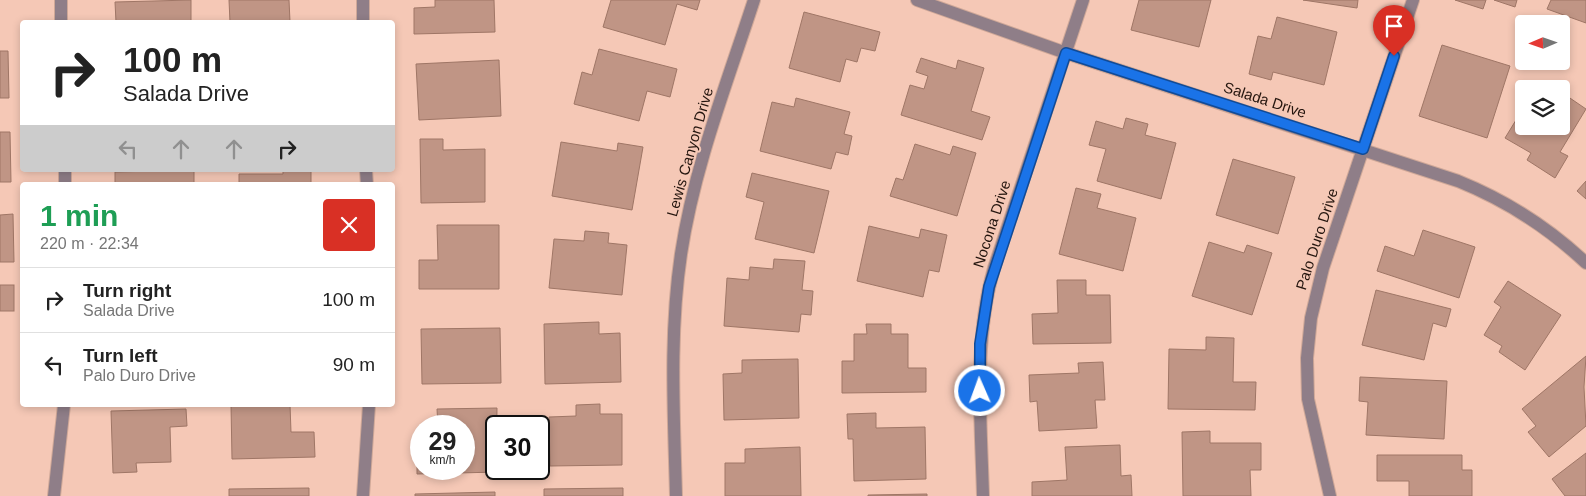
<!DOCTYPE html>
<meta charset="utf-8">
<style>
:root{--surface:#fff;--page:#f6f6f6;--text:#222;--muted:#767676;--line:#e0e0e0}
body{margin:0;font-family:Helvetica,sans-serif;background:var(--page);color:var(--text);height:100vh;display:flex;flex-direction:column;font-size:19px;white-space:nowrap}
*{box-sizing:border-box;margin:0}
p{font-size:16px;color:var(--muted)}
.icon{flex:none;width:28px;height:28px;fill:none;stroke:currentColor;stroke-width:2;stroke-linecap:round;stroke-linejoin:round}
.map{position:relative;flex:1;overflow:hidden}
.sheet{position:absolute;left:20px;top:182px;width:375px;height:225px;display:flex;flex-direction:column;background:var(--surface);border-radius:5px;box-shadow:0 2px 8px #0003}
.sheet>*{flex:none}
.top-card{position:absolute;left:20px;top:20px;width:375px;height:152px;border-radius:5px;box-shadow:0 2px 8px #0003;background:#fff;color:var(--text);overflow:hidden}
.needle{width:32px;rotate:268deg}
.fabs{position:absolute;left:1515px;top:15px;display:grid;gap:10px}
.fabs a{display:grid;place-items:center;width:55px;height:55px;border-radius:5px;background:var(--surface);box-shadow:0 2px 8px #0003;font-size:25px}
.speed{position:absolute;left:410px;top:415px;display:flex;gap:10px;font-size:25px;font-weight:700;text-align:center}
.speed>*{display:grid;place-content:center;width:65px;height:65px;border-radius:50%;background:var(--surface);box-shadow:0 2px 8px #0003;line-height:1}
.speed small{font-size:12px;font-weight:400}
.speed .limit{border:2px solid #111;border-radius:8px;background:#fff;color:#111}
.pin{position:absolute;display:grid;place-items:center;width:42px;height:42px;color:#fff;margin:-51px -21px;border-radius:50% 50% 50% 0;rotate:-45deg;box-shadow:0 0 5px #0007}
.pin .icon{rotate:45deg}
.me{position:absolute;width:55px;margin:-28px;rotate:358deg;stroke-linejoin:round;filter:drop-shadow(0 0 4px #0008)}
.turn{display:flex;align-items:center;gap:18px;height:105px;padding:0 20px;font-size:22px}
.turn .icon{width:65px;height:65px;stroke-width:2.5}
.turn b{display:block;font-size:35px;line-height:42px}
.lanes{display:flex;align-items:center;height:48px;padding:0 20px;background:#0003;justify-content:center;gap:25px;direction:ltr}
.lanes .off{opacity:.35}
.round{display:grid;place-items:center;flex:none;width:52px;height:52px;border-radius:5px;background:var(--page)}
.overview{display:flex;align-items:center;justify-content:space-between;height:85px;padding:0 20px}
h1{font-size:30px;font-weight:700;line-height:38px;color:#1e9e55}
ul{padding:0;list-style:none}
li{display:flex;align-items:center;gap:15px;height:65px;padding:0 20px;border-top:1px solid var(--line)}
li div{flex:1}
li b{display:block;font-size:19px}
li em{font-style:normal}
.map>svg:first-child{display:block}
.building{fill:#c09585;stroke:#9f7666}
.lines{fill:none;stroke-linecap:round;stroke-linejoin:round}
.street-casing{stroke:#cfa898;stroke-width:14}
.street{stroke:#8f7e88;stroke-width:12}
.route-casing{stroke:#114b97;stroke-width:12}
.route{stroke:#1a73e8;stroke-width:9}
.labels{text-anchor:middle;stroke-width:4;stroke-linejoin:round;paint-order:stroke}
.street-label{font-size:15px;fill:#24150e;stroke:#f5c8b6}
</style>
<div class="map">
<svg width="1586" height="496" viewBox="0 0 1586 496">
<rect width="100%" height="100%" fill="#f5c8b6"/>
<g class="building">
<polygon points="191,0 191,22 116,22 115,2"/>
<polygon points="229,0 289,0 290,22 230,22"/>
<polygon points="435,0 494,0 495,32 414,34 414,8 435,7"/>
<polygon points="611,0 700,0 697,10 677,4 665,45 603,27"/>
<polygon points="1139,0 1211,0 1199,47 1131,30"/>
<polygon points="1303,0 1358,0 1357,8"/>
<polygon points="1455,0 1486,0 1483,9"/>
<polygon points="1494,0 1517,0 1515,7"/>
<polygon points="1551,0 1586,0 1586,23 1547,9"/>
<polygon points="804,12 880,32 875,51 861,48 857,62 846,59 840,82 789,68"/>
<polygon points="1277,17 1337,32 1324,85 1273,72 1271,80 1249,74 1258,36 1271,39"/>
<polygon points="1442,45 1510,66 1487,138 1419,116"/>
<polygon points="599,49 677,69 670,97 647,91 639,121 574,104 582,72 592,75"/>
<polygon points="0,51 8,51 9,98 0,98"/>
<polygon points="921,58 956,69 958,60 984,68 971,111 990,117 982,140 901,115 910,85 924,89 928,76 916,72"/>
<polygon points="499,60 501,116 419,120 416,64"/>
<polygon points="1564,94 1586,109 1560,152 1568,156 1555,178 1527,160 1531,153 1505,138 1524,107 1524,126 1561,126 1561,98"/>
<polygon points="796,98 850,112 844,134 852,136 848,155 836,152 831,169 760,151 772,102 794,107"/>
<polygon points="1126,118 1148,124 1145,135 1176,143 1161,199 1097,181 1106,149 1089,145 1096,121 1123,129"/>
<polygon points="0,132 10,132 11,182 0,182"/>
<polygon points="420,139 443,139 443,150 485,149 485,202 421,203"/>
<polygon points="561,142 617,151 618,143 643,147 632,210 552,196"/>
<polygon points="915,144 950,155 953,146 976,153 957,216 890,196 896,178 903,180"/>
<polygon points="1233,159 1295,177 1278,234 1216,215"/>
<polygon points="194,170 194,185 115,185 115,172"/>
<polygon points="283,170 311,170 311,185 239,185 239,174 283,174"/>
<polygon points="752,173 829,191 814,253 755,239 764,202 746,197"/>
<polygon points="1586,181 1586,199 1577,191"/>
<polygon points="1076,188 1101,194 1097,208 1136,218 1123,271 1059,254"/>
<polygon points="13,214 14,262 0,262 0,215"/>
<polygon points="437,225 499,225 499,289 419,289 419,260 438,260"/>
<polygon points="869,226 919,238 921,229 947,235 939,272 929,270 923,297 857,281"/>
<polygon points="1423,230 1475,247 1459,298 1377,271 1385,246 1414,256"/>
<polygon points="585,231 609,233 608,243 627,245 622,295 549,288 554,239 584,241"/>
<polygon points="1209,242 1244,253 1247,245 1272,253 1252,315 1192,296"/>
<polygon points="774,259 805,261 802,290 813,291 811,315 801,314 799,332 724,326 727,278 749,280 750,267 773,269"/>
<polygon points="1057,280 1086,280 1086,295 1110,295 1111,343 1033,344 1032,314 1058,313"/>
<polygon points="1508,281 1561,315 1525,370 1499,352 1502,346 1484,335 1501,307 1494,302"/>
<rect x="0" y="285" width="14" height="26"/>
<polygon points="1376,290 1451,309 1446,327 1433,323 1424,360 1362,345"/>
<polygon points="599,322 599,334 620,333 621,382 545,384 544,324"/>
<polygon points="866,324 891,324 891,334 908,334 908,368 926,368 926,392 842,393 842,361 854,361 854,334 867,334"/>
<polygon points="500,328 501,383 422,384 421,329"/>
<polygon points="1206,337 1234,338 1233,382 1256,382 1255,410 1168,409 1169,349 1206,350"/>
<polygon points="1586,356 1584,387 1586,426 1549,457 1528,432 1536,426 1522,409"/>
<polygon points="798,359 799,418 724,420 723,374 742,373 742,360"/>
<polygon points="1103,362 1105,400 1095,400 1097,428 1039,431 1037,401 1030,402 1029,375 1079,373 1078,363"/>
<polygon points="1360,377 1447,381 1444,439 1366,435 1368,402 1359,401"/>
<polygon points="600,404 600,414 622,414 622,465 550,466 549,417 576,416 576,405"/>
<polygon points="231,405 290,405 291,432 314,432 315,457 232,459"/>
<polygon points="497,408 496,469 498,472 417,474 417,446 421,446 421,469 464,469 464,426 438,426 437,409"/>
<polygon points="186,409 187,426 170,427 171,462 136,463 137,472 113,473 111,411"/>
<polygon points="876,413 876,428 925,427 926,479 854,481 853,439 848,439 847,414"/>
<polygon points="1210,431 1210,443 1261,443 1261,470 1250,470 1251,496 1183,496 1182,432"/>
<polygon points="1120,445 1121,476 1131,475 1132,496 1032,496 1032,482 1067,480 1065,447"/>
<polygon points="800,447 801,496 725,496 725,463 745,463 745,449"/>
<polygon points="1586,453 1586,496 1565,496 1552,479"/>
<polygon points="1377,455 1462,455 1462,470 1472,470 1472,496 1409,496 1409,481 1377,481"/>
<polygon points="309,488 309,496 229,496 229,489"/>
<polygon points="623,488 623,496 544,496 544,489"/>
<polygon points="495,492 495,496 415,496 415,494"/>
<polygon points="927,494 927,496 868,496 868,495"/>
</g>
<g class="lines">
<g class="street-casing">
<g id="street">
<polyline points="61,0 61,22"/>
<path d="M917,0l149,53 392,128c47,19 91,47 128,82"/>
<polyline points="363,22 363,0"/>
<polyline points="65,170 65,185"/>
<polyline points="366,170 367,185"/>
<polyline points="54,496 64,405"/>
<polyline points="363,496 369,405"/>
<path d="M676,496c-2,-81 -7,-162 5,-242 13,-87 46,-171 73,-254"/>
<path d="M983,496c-2,-76 -10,-154 11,-228l89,-268"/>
<polyline points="1330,496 1308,399 1307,358 1311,318 1323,268 1413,0"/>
</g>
</g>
<use href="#street" class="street"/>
</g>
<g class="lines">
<g class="route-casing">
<polyline id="route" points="980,391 980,344 989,287 1066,53 1363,149 1394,56"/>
</g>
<use href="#route" class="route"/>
</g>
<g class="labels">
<g class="street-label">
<text transform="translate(1265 100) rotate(18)" y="5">Salada Drive</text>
<text transform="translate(690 152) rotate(-74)" y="5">Lewis Canyon Drive</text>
<text transform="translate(992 224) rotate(-72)" y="5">Nocona Drive</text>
<text transform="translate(1317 239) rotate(-72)" y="5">Palo Duro Drive</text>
</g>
</g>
</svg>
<div class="fabs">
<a><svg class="needle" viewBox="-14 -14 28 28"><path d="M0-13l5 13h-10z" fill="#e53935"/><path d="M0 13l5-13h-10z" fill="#767676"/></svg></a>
<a><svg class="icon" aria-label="layers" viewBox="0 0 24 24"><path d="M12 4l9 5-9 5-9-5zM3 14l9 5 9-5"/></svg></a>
</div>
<div class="speed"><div>29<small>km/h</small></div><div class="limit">30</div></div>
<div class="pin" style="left:1394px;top:56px;background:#d93025"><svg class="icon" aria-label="arrive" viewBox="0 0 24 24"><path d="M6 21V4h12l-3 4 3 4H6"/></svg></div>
<svg class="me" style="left:980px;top:391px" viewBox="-20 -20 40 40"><circle r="17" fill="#1a73e8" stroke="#fff" stroke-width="3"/><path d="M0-11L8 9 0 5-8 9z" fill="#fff"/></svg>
<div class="top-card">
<div class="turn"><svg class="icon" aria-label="right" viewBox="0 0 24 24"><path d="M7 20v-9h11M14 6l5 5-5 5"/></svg><div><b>100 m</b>Salada Drive</div></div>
<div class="lanes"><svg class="icon off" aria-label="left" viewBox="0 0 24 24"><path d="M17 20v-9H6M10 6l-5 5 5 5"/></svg><svg class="icon off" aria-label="ahead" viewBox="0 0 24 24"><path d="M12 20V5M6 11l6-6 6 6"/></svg><svg class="icon off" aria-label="ahead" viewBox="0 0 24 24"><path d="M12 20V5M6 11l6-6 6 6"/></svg><svg class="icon" aria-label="right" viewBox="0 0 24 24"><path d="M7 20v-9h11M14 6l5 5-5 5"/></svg></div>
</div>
<section class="sheet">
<div class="overview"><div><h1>1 min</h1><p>220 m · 22:34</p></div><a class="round" style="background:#d93025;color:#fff"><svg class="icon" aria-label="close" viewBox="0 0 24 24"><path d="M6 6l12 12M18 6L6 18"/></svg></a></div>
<ul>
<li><svg class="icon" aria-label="right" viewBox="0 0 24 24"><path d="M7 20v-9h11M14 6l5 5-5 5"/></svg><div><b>Turn right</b><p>Salada Drive</p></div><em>100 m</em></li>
<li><svg class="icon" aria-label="left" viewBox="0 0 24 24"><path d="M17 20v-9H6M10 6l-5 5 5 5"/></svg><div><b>Turn left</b><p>Palo Duro Drive</p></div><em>90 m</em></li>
</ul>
</section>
</div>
